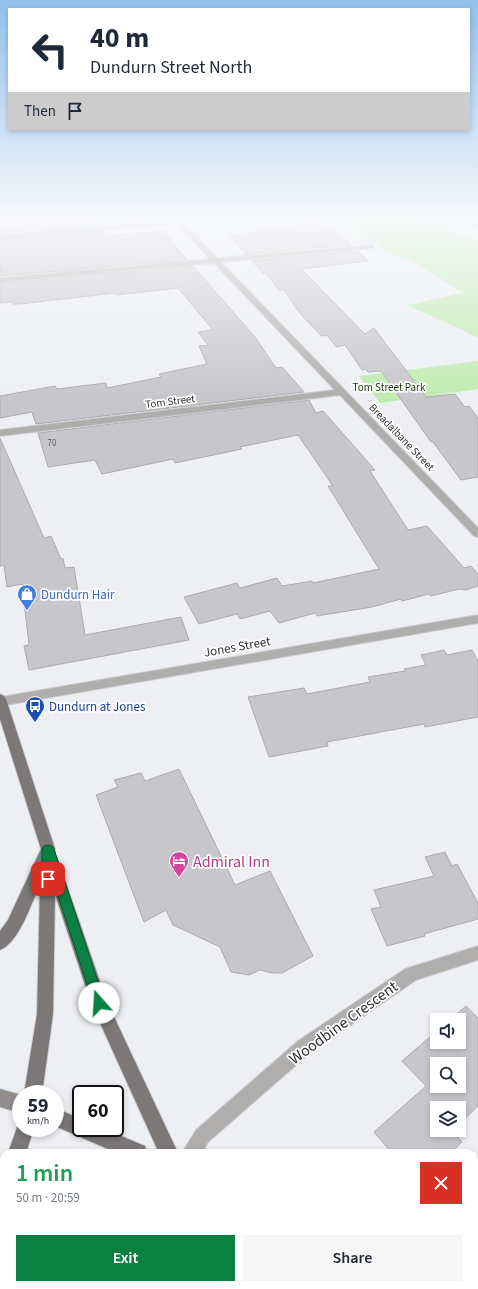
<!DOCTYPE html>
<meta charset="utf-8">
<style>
:root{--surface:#fff;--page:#f6f6f7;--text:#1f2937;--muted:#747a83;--accent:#0b8043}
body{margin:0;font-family:"Source Sans 3",sans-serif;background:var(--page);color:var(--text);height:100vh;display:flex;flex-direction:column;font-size:15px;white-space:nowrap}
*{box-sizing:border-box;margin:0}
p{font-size:13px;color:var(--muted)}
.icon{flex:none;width:22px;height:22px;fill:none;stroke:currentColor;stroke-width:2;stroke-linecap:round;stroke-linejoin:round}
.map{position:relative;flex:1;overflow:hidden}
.details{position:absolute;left:0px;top:1149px;width:478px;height:140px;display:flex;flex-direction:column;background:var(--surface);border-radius:12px 12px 0 0;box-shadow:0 2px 6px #0003}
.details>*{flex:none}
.guide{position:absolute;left:8px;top:8px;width:462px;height:122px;border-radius:0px;box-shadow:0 2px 6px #0003;background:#fff;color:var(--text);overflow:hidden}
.tools{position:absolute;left:430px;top:1013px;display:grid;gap:8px}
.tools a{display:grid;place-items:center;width:36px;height:36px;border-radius:0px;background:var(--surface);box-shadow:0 2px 6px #0003;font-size:20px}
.speed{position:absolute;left:12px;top:1085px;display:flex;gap:8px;font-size:20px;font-weight:700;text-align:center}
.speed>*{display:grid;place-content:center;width:52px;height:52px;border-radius:50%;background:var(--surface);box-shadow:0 2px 6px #0003;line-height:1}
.speed small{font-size:10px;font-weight:400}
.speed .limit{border:2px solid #111;border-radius:6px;background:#fff;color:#111}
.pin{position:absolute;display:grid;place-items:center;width:34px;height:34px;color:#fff;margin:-17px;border-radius:8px;box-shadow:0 2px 6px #0006}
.me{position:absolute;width:44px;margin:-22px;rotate:341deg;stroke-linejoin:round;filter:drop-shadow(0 0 3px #0008)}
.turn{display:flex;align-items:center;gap:14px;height:84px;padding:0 16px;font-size:18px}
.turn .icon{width:52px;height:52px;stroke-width:2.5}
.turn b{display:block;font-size:28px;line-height:34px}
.then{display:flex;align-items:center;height:38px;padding:0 16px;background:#0003;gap:8px;font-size:15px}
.round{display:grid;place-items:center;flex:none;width:42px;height:42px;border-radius:0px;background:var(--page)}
.headline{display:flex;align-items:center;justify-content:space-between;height:68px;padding:0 16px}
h1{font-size:24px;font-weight:600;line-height:30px;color:#1e9e55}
.primary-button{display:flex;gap:8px;margin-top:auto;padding:8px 16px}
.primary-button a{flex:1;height:46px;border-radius:0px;background:var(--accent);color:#fff;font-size:16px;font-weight:600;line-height:46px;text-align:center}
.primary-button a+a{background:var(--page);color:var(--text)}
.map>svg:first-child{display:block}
.green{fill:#c0ebb0}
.building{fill:#c7c6ca;stroke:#ababaf;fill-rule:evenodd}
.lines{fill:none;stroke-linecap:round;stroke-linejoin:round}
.minor-casing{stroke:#cccdd0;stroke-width:2}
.secondary-casing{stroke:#cccdd0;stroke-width:2}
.primary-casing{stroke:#cccdd0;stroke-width:2}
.minor{fill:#b0aead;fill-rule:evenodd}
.secondary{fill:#918e8d;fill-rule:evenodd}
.primary{fill:#7b7877;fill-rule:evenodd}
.rail{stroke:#535456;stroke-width:2;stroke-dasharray:5 2.5;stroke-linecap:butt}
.route{fill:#0b8043;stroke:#07532c}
.labels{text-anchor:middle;stroke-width:3.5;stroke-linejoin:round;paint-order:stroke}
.far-number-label{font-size:9px;fill:#565759}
.far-park-label{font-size:11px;fill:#19390a;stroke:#fff}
.far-street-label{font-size:11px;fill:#313233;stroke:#fff}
.shop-label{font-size:13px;fill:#366cbe;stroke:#fff;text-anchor:start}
.street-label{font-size:13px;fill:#313233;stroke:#fff}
.transit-label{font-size:13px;fill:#164399;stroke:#fff;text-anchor:start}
.near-hotel-label{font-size:16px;fill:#b23c85;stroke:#fff;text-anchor:start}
.near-street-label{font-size:16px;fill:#313233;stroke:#fff}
</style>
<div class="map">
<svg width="478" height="1289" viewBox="0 0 478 1289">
<rect width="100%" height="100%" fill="#eeeff3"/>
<g class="green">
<polygon points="346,218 415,218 478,241 478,338 465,331 407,305 463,293 415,262 387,252"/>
<polygon points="478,361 478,389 380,403 359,376"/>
</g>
<g class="building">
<polygon points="0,218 96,218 99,225 0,233"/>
<polygon points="321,221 327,227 330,227 351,245 246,254 229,236"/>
<polygon points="165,231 170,240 187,260 0,276 0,240 103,232 105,236"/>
<polygon points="357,251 369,261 301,269 365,334 374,328 426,397 455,394 465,407 469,406 478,418 478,477 461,480 433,442 431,442 381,371 368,372 366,369 362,370 345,345 336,347 327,335 321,336 298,311 284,290 279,290 266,273 263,273 252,261"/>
<polygon points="193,266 255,337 276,368 282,367 304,392 36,424 32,412 0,418 0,396 55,386 57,389 106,383 107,388 161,377 159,374 207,364 199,346 208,345 198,332 213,330 178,288 117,295 115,293 20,304 13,304 12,302 0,303 0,283"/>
<polygon points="309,400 316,413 323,411 375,470 370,471 408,530 427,526 464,568 471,566 478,574 478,586 466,590 459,589 431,596 429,594 402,601 401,599 372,607 317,616 315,613 279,623 270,611 240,619 237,614 199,624 184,597 237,583 240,588 277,578 282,586 312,581 313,583 379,569 328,486 333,486 298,435 240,447 242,449 175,463 173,459 102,474 95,460 48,467 38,433"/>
<polygon points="0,438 44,538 51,536 61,559 63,558 65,568 74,567 85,635 181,617 189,640 29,670 24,646 29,645 22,584 7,587 4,565 0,566"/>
<polygon points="444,650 447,655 472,650 478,661 478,717 425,727 424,724 327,742 328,746 269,757 248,697 304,688 307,694 370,682 368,677 405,671 404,669 426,665 421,655"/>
<polygon points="179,769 235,885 270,871 313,956 282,973 272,973 260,970 249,975 231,972 220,947 173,925 166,910 144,922 96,795 118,787 114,780 141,773 145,781"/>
<polygon points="445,852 452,866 457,864 478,903 478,919 424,934 425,936 387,946 371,909 381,907 374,890 434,876 425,857"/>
<path d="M466,1006l12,12v88l-19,18v-16h-22v22h16l-1,1 10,11 -12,11h-58l-18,-21 52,-46 -24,-25 35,-30v11h22v-22h-9zM437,1064h22v22h-22z"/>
</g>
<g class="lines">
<g class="minor-casing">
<g id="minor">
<polygon points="172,218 179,218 217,258 374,245 374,247 372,248 221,262 478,528 478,537 474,536 340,395 0,436 0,430 335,390 214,263 0,282 0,278 210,259 177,224 0,239 0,235 174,220"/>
<polygon points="478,615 478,623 0,706 1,697"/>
<polygon points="478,946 478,960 416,980 310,1053 208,1142 202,1153 182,1153 196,1130 298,1041 405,969"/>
</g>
</g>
<g class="secondary-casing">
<polygon id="secondary" points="0,1089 21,1095 21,1113 0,1107"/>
</g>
<g class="primary-casing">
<g id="primary">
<path d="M0,694l4,2 2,3 49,150v6l3,5 49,142 71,151h-19l-68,-150 -36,-109 -2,120 -11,80h-18l13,-80 3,-130c-8,18 -21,59 -40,66v-19l8,-11 33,-71 -41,-130z"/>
<polygon points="55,1108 81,1119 81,1128 102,1128 145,1146 147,1153 117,1153 55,1126"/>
<polygon points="21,1121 21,1128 34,1128 26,1153 8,1153 19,1122"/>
<polygon points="4,1189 4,1221 0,1223 0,1191"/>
<polygon points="154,1285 181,1285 183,1289 156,1289"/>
<polygon points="343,1285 367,1285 369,1289 345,1289"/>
</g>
</g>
<use href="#minor" class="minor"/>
<use href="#secondary" class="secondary"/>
<use href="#primary" class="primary"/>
<polyline class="rail" points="453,218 478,226"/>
</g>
<linearGradient id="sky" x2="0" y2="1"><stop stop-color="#91c0ee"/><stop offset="0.55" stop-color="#f7f8fa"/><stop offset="1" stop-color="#f7f8fa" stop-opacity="0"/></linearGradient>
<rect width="478" height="398" fill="url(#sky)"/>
<polygon class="route" points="48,845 52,846 54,849 105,1003 104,1007 99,1009 95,1007 93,1003 53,881 48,884 44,883 42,879 42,849 44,846"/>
<defs>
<g id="shop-pin" transform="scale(1)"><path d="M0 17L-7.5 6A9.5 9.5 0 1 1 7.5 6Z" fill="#3f7fe0" stroke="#fff"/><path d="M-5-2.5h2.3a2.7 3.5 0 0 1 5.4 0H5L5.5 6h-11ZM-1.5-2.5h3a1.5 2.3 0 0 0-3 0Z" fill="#fff"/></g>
<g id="bus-pin" transform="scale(1)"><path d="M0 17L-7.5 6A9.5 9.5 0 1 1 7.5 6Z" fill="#1a4fb4" stroke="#fff"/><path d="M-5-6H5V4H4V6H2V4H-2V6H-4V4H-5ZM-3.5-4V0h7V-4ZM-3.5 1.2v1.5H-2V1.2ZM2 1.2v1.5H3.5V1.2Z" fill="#fff"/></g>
<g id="hotel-pin" transform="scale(1)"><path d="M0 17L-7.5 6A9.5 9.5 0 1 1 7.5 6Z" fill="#d1479c" stroke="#fff"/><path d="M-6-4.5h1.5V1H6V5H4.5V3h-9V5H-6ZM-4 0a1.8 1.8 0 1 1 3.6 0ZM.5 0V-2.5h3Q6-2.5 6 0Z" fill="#fff"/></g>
</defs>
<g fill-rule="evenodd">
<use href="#shop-pin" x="27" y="594"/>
<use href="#bus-pin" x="35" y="706"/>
<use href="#hotel-pin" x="179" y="861"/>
</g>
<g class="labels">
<g class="far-number-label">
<text x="52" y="446">70</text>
</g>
<g class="far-park-label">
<text x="389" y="391">Tom Street Park</text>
</g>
<g class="far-street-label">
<text transform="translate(170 401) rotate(-7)" y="4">Tom Street</text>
<text transform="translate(402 437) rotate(46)" y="4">Breadalbane Street</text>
</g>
<g class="shop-label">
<text x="41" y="599">Dundurn Hair</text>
</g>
<g class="street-label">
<text transform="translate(237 646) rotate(-10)" y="5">Jones Street</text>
</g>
<g class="transit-label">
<text x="49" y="711">Dundurn at Jones</text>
</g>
<g class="near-hotel-label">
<text x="193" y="867">Admiral Inn</text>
</g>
<g class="near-street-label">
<text transform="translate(343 1022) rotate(-36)" y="6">Woodbine Crescent</text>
</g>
</g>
</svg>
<div class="tools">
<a><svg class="icon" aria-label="sound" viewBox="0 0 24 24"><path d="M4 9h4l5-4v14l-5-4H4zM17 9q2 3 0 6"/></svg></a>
<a><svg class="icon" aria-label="search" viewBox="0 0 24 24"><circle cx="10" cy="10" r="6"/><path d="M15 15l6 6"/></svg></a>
<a><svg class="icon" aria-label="layers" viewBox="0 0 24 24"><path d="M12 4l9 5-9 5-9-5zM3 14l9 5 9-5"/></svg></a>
</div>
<div class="speed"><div>59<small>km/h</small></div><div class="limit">60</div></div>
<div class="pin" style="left:48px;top:879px;background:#d93025"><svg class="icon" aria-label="arrive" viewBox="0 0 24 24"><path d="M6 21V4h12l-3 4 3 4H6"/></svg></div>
<svg class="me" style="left:99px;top:1003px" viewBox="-20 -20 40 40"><circle r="19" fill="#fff"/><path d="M0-13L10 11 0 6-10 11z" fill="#0b8043"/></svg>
<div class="guide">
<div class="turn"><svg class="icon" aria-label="left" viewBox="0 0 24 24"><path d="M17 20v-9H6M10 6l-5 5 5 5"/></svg><div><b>40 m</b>Dundurn Street North</div></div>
<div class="then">Then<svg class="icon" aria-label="arrive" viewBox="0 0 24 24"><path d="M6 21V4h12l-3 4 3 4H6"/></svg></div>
</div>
<section class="details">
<div class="headline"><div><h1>1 min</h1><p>50 m · 20:59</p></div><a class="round" style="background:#d93025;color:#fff"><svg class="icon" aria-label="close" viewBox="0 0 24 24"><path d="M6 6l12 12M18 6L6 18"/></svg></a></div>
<div class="primary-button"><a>Exit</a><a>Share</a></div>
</section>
</div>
